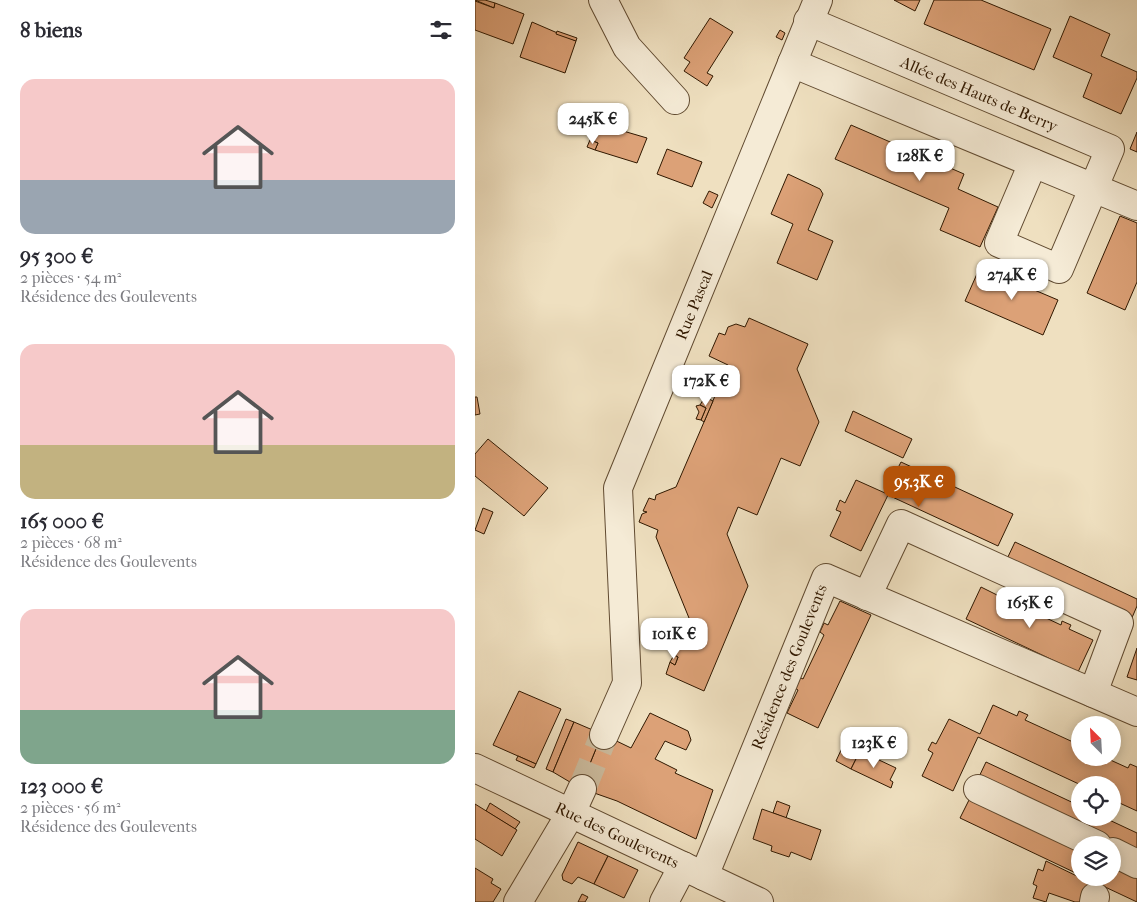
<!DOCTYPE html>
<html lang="fr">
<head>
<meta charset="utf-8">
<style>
  body { margin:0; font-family:"IM FELL French Canon",serif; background:#f7f7f7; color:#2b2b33; height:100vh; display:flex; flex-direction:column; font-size:19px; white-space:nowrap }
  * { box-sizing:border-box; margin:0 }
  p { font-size:16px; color:#7c7c81 }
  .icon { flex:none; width:28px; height:28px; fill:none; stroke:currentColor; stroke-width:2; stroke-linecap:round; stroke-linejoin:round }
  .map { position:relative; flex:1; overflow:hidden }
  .side { display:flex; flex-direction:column; background:#fff; width:475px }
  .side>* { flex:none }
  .needle { width:32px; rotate:336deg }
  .controls { position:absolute; left:596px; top:716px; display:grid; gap:10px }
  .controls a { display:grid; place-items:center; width:50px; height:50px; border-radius:50%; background:#fff; box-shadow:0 2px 12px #0003; font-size:25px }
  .price { position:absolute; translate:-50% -42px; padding:0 11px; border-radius:10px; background:#fff; color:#222; font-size:16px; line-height:32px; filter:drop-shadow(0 1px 2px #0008) }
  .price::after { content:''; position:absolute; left:50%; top:30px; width:15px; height:11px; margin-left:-8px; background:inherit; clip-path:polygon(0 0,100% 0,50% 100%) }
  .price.on { background:#b45309; color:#fff }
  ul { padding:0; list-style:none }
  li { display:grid; align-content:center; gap:10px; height:265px; padding:0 20px }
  li span { display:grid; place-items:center; height:155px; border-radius:15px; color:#555 }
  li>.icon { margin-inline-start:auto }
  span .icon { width:90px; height:90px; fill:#fffc; stroke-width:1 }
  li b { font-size:21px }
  h2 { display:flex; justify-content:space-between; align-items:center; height:60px; padding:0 20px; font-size:21px }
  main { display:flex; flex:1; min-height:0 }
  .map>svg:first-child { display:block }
  .building { fill:#dca177; stroke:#301800 }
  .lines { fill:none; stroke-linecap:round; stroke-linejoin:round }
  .minor-tunnel { stroke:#c9b89a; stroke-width:28; stroke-dasharray:28 14; stroke-linecap:butt }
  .minor-casing { stroke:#604a30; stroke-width:30 }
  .minor { stroke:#f5ebd6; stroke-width:28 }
  .labels { text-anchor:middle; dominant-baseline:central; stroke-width:4; stroke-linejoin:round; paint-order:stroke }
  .street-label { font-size:16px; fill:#301800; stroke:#f5ebd6 }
</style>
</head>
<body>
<main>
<section class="side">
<h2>8 biens<svg class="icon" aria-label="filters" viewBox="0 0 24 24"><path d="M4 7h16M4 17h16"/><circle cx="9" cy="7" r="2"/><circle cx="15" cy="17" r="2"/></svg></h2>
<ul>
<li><span style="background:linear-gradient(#f6c9c9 65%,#9aa5b1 0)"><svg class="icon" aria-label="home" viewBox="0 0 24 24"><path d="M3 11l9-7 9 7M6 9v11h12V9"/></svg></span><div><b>95 300 €</b><p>2 pièces · 54 m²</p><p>Résidence des Goulevents</p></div></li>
<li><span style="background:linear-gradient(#f6c9c9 65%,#c2b280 0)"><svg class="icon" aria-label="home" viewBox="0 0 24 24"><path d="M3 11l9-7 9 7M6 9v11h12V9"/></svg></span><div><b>165 000 €</b><p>2 pièces · 68 m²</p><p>Résidence des Goulevents</p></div></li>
<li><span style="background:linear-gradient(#f6c9c9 65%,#7fa58c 0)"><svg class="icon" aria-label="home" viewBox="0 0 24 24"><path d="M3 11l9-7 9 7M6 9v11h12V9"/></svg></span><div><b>123 000 €</b><p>2 pièces · 56 m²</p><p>Résidence des Goulevents</p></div></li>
</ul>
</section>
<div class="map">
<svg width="662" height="902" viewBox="0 0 662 902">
  <rect width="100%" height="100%" fill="#efe0c0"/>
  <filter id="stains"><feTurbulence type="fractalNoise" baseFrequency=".004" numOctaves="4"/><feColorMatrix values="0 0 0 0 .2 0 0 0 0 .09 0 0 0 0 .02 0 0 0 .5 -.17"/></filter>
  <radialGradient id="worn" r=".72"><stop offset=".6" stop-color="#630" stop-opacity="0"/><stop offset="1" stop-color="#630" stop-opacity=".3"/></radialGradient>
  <!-- building -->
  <g class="building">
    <polygon points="0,0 10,0 20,3 19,8"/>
    <polygon points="419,0 445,0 440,11"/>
    <polygon points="459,0 506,0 576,29 559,70 449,24"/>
    <polygon points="0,1 19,8 20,3 49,14 38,44 0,30"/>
    <polygon points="595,16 635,34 626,56 662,72 662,78 646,114 608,97 617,74 578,57"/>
    <polygon points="235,18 258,32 232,73 238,76 232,86 209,71 215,62 209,58"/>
    <polygon points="57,22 101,41 90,73 45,57"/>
    <polygon points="305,30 310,33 307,40 301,37"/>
    <polygon points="82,31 102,38 101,41 81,34"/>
    <polygon points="126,110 142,116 138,128 172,138 162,163 120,150 123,143 115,140"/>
    <polygon points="376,125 489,174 483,189 523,207 505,247 465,230 474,208 360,159"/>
    <polygon points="662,132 662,152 655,149"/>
    <polygon points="115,140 123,143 120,150 112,147"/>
    <polygon points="192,149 227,162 217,187 182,174"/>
    <polygon points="313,174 345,189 348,194 333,230 358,241 342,280 302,263 318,224 296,214"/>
    <polygon points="234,191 243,195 237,208 228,203"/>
    <polygon points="645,216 662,223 662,282 650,310 612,293"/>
    <polygon points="505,267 583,300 568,335 490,301"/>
    <polygon points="274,318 333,344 322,369 344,422 325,466 306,458 282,515 263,507 252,534 273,586 229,691 191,674 195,662 200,665 203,657 199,655 203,644 207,646 214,632 209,630 214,618 181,537 183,530 164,522 167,514 172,512 168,511 174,498 180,500 181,495 201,487 229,422 253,365 234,356 244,333 250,335 253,327 261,324 270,327"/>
    <polygon points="0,397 2,397 5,414 0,415"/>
    <polygon points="230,397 238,401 229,422 226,420 231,408 225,405"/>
    <polygon points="225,405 231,408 226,420 221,419 224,412 221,406"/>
    <polygon points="378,411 437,439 428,458 370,431"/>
    <polygon points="13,439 73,488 49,516 0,476 0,454"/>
    <polygon points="426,462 538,514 523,546 413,495 386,551 355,536 366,512 361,510 365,500 370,503 381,480 410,493"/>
    <polygon points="8,508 18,512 9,534 0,530"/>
    <polygon points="540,542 662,599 662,606 656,620 531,561"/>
    <polygon points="506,587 530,599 532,594 541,598 539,603 586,625 587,621 596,625 594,629 618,640 603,672 491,619"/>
    <polygon points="365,601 396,615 343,728 312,713 323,690 318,687 324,677 328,679 349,635 345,632 349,623 353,625"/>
    <polygon points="209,630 214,632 207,646 203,644"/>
    <polygon points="662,648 662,680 652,677"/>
    <polygon points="199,655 203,657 200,665 195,662"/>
    <polygon points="44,691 86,709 61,764 18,745"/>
    <polygon points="518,705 542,716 544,711 553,715 550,720 598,742 600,738 605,741 605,758 631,758 653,768 655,764 662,767 662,811 638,800 638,785 606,785 503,737 478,791 447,776 458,753 453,750 457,742 461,744 474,719 505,734"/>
    <polygon points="175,713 213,731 216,740 211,750 190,741 180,759 202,770 200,773 238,790 221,839 142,801 105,788 127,734 156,748"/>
    <polygon points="91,719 99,722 78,772 71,769"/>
    <polygon points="99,722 127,734 105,788 78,772"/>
    <polygon points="367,748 383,755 376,769 361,761"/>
    <polygon points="385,751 421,768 415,780 418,782 416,788 376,769"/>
    <polygon points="43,756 61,764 59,768 41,760"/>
    <polygon points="511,762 605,806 605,818 630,818 662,833 662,855 502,781"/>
    <polygon points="494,800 605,852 605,875 485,818"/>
    <polygon points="302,801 315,806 311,818 298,813"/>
    <polygon points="15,803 45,822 40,829 11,811"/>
    <polygon points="0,804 42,830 27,856 0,839"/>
    <polygon points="287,809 346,830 336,860 316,852 314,857 296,851 297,846 278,839"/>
    <polygon points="103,842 133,856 119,884 103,877 97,884 88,880 87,875"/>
    <polygon points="133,856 163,870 149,898 119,884"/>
    <polygon points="571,861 614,882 607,902 600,902 574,893 571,902 558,898 562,886 558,884 563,869 568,871"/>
    <polygon points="638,867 662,878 662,902 611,878 638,878"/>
    <polygon points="0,868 18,879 16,883 26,889 18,902 0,902"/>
    <polygon points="107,894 113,897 110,902 103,902"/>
  </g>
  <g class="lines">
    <!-- minor-tunnel -->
    <polyline class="minor-tunnel" points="107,789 129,735"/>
    <!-- minor casing -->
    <g class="minor-casing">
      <g id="minor">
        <polyline points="128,0 152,47 200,100"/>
        <polyline points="333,21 635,149 584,269 524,243 558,163"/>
        <polyline points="317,63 662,206"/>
        <polyline points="392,596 426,524 644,623 618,693"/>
        <polyline points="129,735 152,683 143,488 343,0"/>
        <polyline points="0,768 284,902"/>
        <polyline points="503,789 622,845"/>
        <polyline points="638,852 662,864"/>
        <polyline points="229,876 351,578 662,712"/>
        <polyline points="43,902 96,813 107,789"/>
        <polyline points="189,902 208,866"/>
        <polyline points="619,902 620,897"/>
      </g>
    </g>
    <!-- minor -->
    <use href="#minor" class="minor"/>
  </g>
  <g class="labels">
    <!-- street labels -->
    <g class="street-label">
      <text transform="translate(504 94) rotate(23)">Allée des Hauts de Berry</text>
      <text transform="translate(219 305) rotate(-68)">Rue Pascal</text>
      <text transform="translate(314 667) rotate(-68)">Résidence des Goulevents</text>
      <text transform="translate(142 835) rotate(25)">Rue des Goulevents</text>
    </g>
  </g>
  <rect width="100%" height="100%" filter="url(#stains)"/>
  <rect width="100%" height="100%" fill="url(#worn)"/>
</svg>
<div class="controls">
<a><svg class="needle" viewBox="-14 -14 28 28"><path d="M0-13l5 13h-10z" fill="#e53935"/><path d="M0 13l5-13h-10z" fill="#7c7c81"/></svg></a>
<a><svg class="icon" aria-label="locate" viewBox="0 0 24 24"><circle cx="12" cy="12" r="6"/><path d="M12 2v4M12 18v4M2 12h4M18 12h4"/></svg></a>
<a><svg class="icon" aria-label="layers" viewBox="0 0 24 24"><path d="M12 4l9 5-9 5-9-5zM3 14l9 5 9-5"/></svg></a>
</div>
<b class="price" style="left:118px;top:145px">245K €</b>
<b class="price" style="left:445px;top:182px">128K €</b>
<b class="price" style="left:537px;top:301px">274K €</b>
<b class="price" style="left:231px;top:407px">172K €</b>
<b class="price on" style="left:444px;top:508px">95.3K €</b>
<b class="price" style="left:555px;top:629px">165K €</b>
<b class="price" style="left:199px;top:660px">101K €</b>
<b class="price" style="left:399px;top:769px">123K €</b>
</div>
</main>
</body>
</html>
